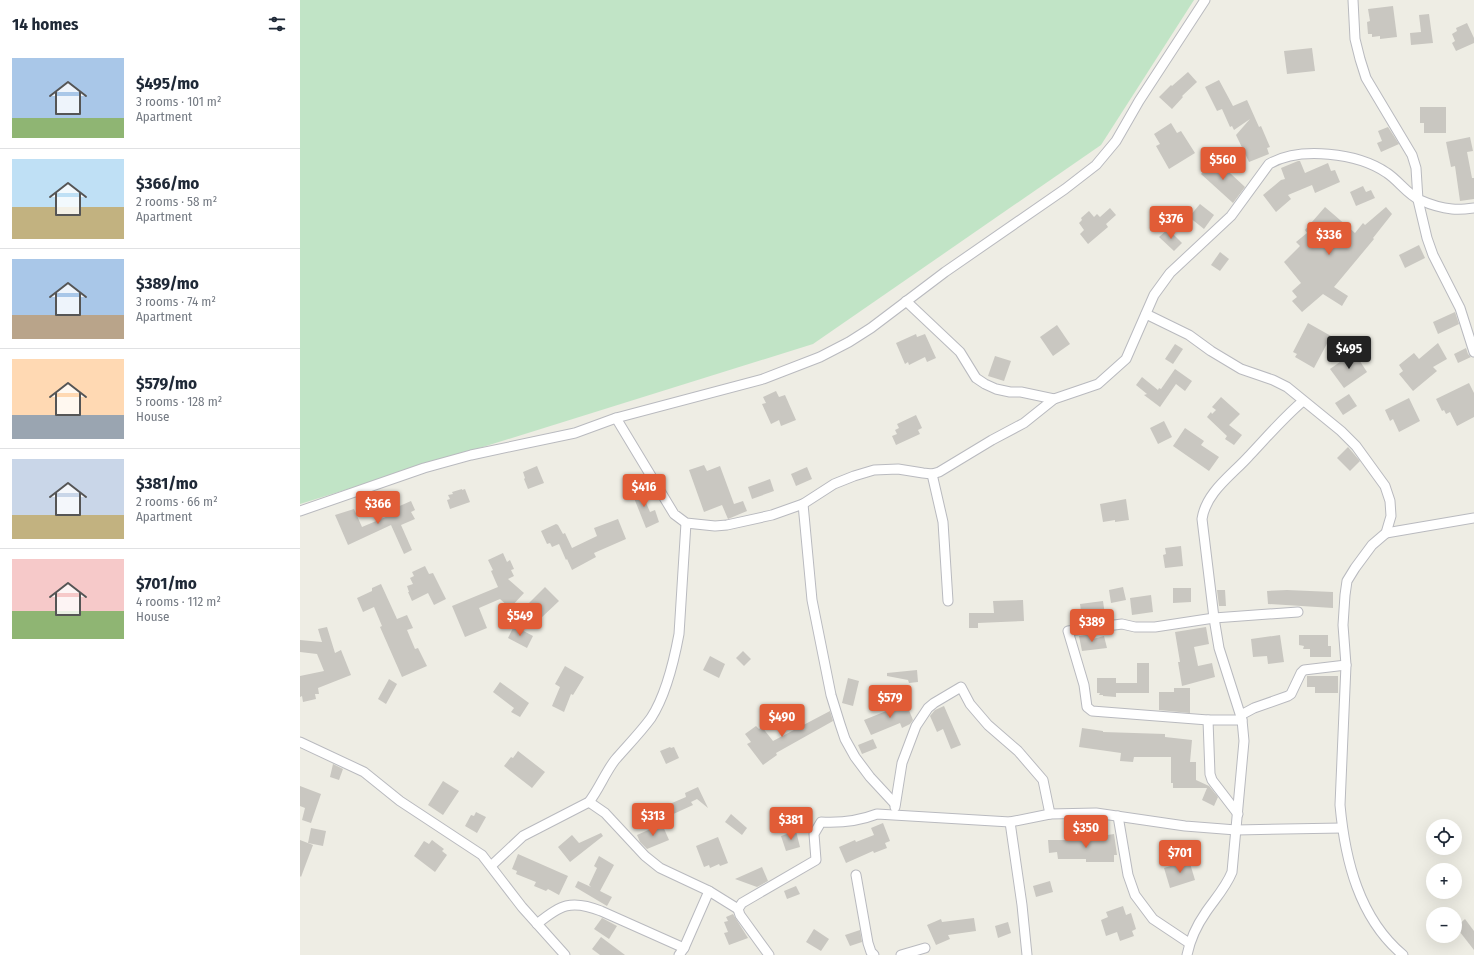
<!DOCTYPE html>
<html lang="en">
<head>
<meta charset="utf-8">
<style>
  body { margin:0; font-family:"Fira Sans Condensed",sans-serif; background:#f2f2f3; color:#1f2937; height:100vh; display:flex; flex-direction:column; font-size:15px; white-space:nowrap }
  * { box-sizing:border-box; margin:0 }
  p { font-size:13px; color:#747a83 }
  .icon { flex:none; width:22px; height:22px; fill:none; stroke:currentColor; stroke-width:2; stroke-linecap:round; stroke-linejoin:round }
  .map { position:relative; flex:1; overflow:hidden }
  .sheet { display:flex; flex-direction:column; background:#fff; width:300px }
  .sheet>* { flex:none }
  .controls { position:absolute; left:1126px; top:819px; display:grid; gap:8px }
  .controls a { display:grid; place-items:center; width:36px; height:36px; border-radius:50%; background:#fff; box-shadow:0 4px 16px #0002; font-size:20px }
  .price { position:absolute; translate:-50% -34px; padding:0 9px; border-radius:4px; background:#e15c36; color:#fff; font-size:13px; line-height:26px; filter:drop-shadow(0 1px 2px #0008) }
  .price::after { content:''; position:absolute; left:50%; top:24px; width:12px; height:9px; margin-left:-6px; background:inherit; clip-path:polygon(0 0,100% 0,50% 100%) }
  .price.selected { background:#222; color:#fff }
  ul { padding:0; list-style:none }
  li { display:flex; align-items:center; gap:12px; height:100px; padding:0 12px }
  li+li { border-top:1px solid #e0e1e3 }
  li span { display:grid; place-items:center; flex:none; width:112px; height:80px; border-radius:0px; color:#555 }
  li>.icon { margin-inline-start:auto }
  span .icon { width:48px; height:48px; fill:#fffc; stroke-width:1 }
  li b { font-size:17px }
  h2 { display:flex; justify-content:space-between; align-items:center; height:48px; padding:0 12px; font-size:17px }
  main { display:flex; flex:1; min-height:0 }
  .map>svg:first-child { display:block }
  .green { fill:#c1e4c6 }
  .building { fill:#c9c7c1 }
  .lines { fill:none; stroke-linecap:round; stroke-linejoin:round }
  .street-casing { stroke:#b9babf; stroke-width:11 }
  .street { stroke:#fff; stroke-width:9 }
</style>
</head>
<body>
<main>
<section class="sheet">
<h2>14 homes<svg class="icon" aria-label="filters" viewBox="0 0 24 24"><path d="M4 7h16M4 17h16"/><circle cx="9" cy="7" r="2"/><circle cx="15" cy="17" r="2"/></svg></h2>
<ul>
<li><span style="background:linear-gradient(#a9c7e8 75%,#8fb573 0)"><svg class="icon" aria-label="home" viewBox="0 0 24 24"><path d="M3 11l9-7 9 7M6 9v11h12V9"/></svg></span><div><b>$495/mo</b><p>3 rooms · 101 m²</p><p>Apartment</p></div></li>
<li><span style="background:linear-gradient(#bfe0f5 60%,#c2b280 0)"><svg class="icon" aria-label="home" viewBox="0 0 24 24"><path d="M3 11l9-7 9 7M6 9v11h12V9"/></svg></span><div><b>$366/mo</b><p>2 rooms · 58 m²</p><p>Apartment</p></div></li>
<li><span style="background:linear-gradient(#a9c7e8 70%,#b9a48a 0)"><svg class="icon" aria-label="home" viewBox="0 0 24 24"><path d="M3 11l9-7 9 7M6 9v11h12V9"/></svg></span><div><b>$389/mo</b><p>3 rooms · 74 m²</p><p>Apartment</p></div></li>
<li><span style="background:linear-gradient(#ffd9b3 70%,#9aa5b1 0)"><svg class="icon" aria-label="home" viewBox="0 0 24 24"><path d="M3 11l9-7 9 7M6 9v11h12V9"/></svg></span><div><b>$579/mo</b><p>5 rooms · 128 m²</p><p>House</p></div></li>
<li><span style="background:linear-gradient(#c9d6e8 70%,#c2b280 0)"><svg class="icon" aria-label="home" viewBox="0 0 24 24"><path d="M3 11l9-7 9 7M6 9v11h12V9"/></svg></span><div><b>$381/mo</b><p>2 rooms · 66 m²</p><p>Apartment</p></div></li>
<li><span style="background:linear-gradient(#f6c9c9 65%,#8fb573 0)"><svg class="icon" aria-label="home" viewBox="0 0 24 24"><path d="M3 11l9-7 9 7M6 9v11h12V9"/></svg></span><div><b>$701/mo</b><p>4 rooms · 112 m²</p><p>House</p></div></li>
</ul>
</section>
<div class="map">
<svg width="1174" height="955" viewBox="0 0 1174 955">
  <rect width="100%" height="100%" fill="#eeede4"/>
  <!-- green -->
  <polygon class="green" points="0,0 894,0 801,145 513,344 0,504"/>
  <!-- building -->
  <g class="building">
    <polygon points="1093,6 1097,37 1080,39 1080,36 1072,37 1072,34 1068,34 1067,22 1070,21 1068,9"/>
    <polygon points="1129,14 1133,43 1111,45 1110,33 1121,32 1119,15"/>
    <polygon points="1167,23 1174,38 1174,43 1156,51 1152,43 1155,41 1152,34 1157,31 1156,28"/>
    <polygon points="1012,48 1015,71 987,74 984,51"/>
    <polygon points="888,72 897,82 882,96 883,97 872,109 859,97 871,85 872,86"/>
    <polygon points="919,80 933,106 947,100 959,127 961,126 970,147 967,148 969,154 949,162 936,135 950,119 934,130 932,126 930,127 922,109 917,111 905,87"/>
    <polygon points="1120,107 1146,107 1146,133 1124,133 1124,123 1120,123"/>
    <polygon points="871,123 877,133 881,131 895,153 869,169 856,146 860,144 854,134"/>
    <polygon points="1088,127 1099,144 1081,152 1077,143 1082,141 1078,131"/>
    <polygon points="1170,137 1173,151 1167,152 1172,178 1174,178 1174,199 1160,201 1155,166 1151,167 1146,142"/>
    <polygon points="916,160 945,187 933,203 901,174 909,165 910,166"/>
    <polygon points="998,161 1000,161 1005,173 1028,163 1031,171 1035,170 1040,182 1015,193 1012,185 988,195 991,199 976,212 963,195 981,180 985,179 981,168"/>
    <polygon points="1063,186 1066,192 1071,190 1075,198 1056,206 1050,192"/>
    <polygon points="900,204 914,215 904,229 889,217"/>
    <polygon points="1025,207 1055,233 1063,223 1065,225 1086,207 1092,214 1073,238 1074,239 1034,287 1048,296 1042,306 1023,294 1002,312 992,301 997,297 992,291 1001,283 984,262 1000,246 996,242 1007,233 1005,230"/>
    <polygon points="810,208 816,215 806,224 808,227 788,244 780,234 784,230 779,223 782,220 781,218 789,211 794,217 797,214 800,217"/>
    <polygon points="859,208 872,222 862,231 850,217"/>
    <polygon points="868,229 882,243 874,251 859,237"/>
    <polygon points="1119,245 1125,258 1105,268 1099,255"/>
    <polygon points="920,252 929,259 920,271 911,265"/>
    <polygon points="1155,312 1159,324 1138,334 1133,322"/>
    <polygon points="1008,323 1031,336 1014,368 995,357 997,354 993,352"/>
    <polygon points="757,325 770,344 753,356 740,337"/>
    <polygon points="616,334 617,337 625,334 636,358 627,362 625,357 609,365 608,362 605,364 596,343"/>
    <polygon points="1138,343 1147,359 1133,367 1137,371 1113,391 1099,374 1103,371 1099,365 1114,353 1119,359"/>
    <polygon points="875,344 883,349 873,364 865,359"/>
    <polygon points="1166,348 1168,354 1171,357 1158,363 1154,354"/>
    <polygon points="1054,352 1067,372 1044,388 1030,369"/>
    <polygon points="695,356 711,361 704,381 688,376"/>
    <polygon points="875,369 892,381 885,391 876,384 860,407 844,395 847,394 836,385 842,377 858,390 859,388 861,389"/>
    <polygon points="1169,383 1174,393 1174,417 1157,426 1150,412 1146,414 1144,410 1142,411 1136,399"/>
    <polygon points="476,391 479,397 485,395 496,420 481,426 479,420 471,424 462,404 466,403 463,397"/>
    <polygon points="1049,394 1057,406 1043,415 1035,403"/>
    <polygon points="921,397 940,414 929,425 942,435 934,445 925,439 927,436 907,417 911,412 912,414 916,410 912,407"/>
    <polygon points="1109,398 1120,421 1099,432 1093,419 1090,421 1085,410"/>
    <polygon points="616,415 622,428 618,430 620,434 596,445 592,436 597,434 595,430 599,428 597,424"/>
    <polygon points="864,421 872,437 858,444 850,428"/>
    <polygon points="885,428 904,441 901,445 919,457 909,471 873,446"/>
    <polygon points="1048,447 1060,461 1050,471 1037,458"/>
    <polygon points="404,465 407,471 420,466 434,504 443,501 447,511 428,519 422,505 404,512 389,470"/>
    <polygon points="237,466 244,483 228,489 224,479 225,478 223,472"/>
    <polygon points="507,467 512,479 496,486 491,474"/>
    <polygon points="470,479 474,491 452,499 448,487"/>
    <polygon points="338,484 350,512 355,510 359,522 346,528 330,488"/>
    <polygon points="162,489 162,490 165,489 170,502 150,509 147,500 150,499 148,495 153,494 152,492"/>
    <polygon points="826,499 829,520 815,522 815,520 803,522 800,504"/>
    <polygon points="111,501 115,510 111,512 115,519 101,525 112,550 104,554 91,525 48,545 35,515 54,509 62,527 88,516 86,512"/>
    <polygon points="318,519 326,539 294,553 296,557 272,570 267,559 266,560 259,544 252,547 250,543 247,544 241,531 256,524 258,525 263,534 265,533 272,548 297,536 294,528"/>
    <polygon points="881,546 883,566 865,568 863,555 866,554 865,548"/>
    <polygon points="203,553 207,562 210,560 214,569 211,570 214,576 208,579 224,593 210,608 200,599 179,608 187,628 165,637 152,606 198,587 191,571 193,570 188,560"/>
    <polygon points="125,566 129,574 133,573 146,599 134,605 128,593 112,601 108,592 109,592 107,586 113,584 110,578 114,576 112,572"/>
    <polygon points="81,584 97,619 107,615 113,628 107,630 115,649 118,648 127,666 102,677 80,627 82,626 74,607 63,612 57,598 72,591 72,588"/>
    <polygon points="245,587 259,601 240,619 227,605"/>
    <polygon points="823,587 826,600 811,603 809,590"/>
    <polygon points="873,588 891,588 891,602 873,603"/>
    <polygon points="917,590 925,590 926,606 919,606"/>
    <polygon points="987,590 1033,592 1033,608 968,604 967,591"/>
    <polygon points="851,595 853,612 832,615 830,598"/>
    <polygon points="723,600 724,621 678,623 678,628 669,628 669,613 694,613 693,601"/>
    <polygon points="803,601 805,615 782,618 780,604"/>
    <polygon points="214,626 233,636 227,648 208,638"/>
    <polygon points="27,627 35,653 41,650 51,675 18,688 19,694 15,694 16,699 3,702 2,696 0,697 0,676 24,671 17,654 0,652 0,640 22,642 18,629"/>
    <polygon points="906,627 909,644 894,647 898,666 912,663 915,677 882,686 878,662 880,662 875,632"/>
    <polygon points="792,634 793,639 804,636 807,648 782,651 779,636"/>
    <polygon points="980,635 984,662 968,664 967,656 953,657 951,639"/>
    <polygon points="999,635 1028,635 1028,646 1031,646 1031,657 1010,657 1010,649 1003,649 1004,646 999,645"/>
    <polygon points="443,651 451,659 444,666 436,658"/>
    <polygon points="410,656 425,664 419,678 403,670"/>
    <polygon points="837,663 849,663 849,693 816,693 816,697 803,696 803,695 799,695 800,693 797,693 797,678 816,678 816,683 837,683"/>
    <polygon points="265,666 284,677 273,695 271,694 264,712 252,706 260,687 255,684"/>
    <polygon points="617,670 618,682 609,683 608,680 587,676 587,673"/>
    <polygon points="1007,676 1038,676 1038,693 1015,693 1015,687 1007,687"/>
    <polygon points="548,678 559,681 553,706 542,703"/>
    <polygon points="89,679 97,684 86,704 78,699"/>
    <polygon points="200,682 229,703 220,717 211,712 214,708 193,692"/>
    <polygon points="874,688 890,688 890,713 859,710 859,692 874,692"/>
    <polygon points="606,703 613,720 610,724 602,728 600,723 571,735 564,720"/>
    <polygon points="644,706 661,745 651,749 643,729 637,732 630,716 635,710"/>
    <polygon points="530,711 533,721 476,753 477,755 463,765 447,744 451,742 445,734 456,726 459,729 462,727 473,741"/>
    <polygon points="782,728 803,731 803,732 865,734 865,737 892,740 890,762 896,762 896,780 909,786 918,797 914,806 902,800 907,788 873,788 873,783 871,783 871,757 834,757 833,762 820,761 821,753 779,747"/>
    <polygon points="573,739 577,748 562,754 558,745"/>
    <polygon points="370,747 371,748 374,747 379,758 366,764 360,751"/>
    <polygon points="218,751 245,772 232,788 204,766 211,757 213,758"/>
    <polygon points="33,764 43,769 39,780 30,777"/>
    <polygon points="143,781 159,791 143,815 128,805"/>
    <polygon points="0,786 21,794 11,823 2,820 5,808 0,806"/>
    <polygon points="398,787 408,808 397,799 391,802 393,805 369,816 365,806 386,797 385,793"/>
    <polygon points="176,812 186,817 177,833 165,826 171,815 174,816"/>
    <polygon points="431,814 447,828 442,835 425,822"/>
    <polygon points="583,823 590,841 585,843 587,848 574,853 573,851 546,863 539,847 555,840 556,842 574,835 571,828"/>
    <polygon points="362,824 369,840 347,849 340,842 337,835"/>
    <polygon points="11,828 26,831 23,846 8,843"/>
    <polygon points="496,831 500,847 486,851 481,836"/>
    <polygon points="301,833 303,836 270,862 258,847 272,835 279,843"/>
    <polygon points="814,834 817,855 814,855 814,862 786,862 786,859 758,859 757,852 749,853 748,840 802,840 801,836"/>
    <polygon points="418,837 428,863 420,866 419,864 410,868 409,865 404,867 396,846"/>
    <polygon points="0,840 13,845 1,877 0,876"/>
    <polygon points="132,840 144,849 142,851 147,855 135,872 114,856 124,841 129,844"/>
    <polygon points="218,854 268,876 259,895 248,889 246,891 234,886 236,882 216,874 217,871 212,869"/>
    <polygon points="299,856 314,865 300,891 312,897 307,906 275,887 278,881 291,887 289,885 297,868 294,866"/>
    <polygon points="889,860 895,880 870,888 864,868"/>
    <polygon points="462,867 468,881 457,887 435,879"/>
    <polygon points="750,881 753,892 736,897 733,886"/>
    <polygon points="496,886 500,894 487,899 484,891"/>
    <polygon points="823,906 826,915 831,913 836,929 832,931 834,936 820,941 817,932 806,936 801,920 808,917 806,912"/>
    <polygon points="433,914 448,938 429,945 424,933 428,932 424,922 428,921 426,917"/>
    <polygon points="302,918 317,926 309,939 294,929"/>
    <polygon points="674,918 676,931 648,935 650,939 636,945 627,925 641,919 642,922"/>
    <polygon points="1165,919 1174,931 1174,950 1156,927"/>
    <polygon points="708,922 711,933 698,938 695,926"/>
    <polygon points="514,929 529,939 521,951 506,942"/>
    <polygon points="560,930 562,942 550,946 545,935"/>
    <polygon points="301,937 325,955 300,955 292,949"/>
  </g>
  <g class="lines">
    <!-- street casing -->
    <g class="street-casing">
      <g id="street">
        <polyline points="1053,0 1055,39 1060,59 1066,78 1112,155 1116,168 1118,200 1127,238 1133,255 1160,308 1174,352"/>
        <polyline points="606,301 660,352 676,378 685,384 696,389 710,392 721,392 754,399"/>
        <path d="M 846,314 L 889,335 L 911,351 L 941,369 L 973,380 L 987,387 L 1041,431 L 1056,446 L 1085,486 L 1090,501 L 1091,516 L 1086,533 L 1072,545 L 1055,568 L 1047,581 L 1045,595 L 1043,625 L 1046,665 L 1040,805 C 1045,860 1059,918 1103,955"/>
        <path d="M 316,418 L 374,514 L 386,523 L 415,526 L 427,525 L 472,515 L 503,504 L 534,484 L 554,476 L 574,470 L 598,469 L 623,473 L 632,474 L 639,472 L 692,440 L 724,423 L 754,399 L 798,384 L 826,359 L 854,295 L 870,273 L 931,216 L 969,164 C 1000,146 1058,153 1087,173 C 1098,180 1108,195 1120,200 C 1129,204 1142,208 1152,209 C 1159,210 1167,209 1174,208"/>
        <polyline points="632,474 643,522 648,601"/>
        <polyline points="503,504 512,600 531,695 540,724 545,739 555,757 570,777 595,804"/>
        <polyline points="0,511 124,468 171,455 275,433 316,418 463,379 520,357 549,342 571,328 645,272 765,189 796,165 816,141 839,101 905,0"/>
        <polyline points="1086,533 1174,518"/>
        <polyline points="941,715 954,708 988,696 991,694 1001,673 1004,670 1046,665"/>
        <polyline points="908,720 910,774 912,780 938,814"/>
        <polyline points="942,720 908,720 792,711 787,707 784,685 768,631 822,624 835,627 855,627 914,618 998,612"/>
        <polyline points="0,742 64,772 100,801 182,855 222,907 265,955"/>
        <polyline points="289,802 305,813 345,856 360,868 409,891 438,909"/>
        <polyline points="595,807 602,763 616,726 628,708 634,703 661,687 670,704 688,725 718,751 743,780 750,814"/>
        <polyline points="818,816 828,875 835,895 853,919 889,943"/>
        <polyline points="710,822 722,905 727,955"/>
        <path d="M 191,866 L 223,836 L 289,802 C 299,789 305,773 315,760 C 327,746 340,733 351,718 C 366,695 374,661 379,634 L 386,523"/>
        <polyline points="556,875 568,943 571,952 574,955"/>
        <path d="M 237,924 C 260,905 271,899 301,911 L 384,948"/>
        <polyline points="379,955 384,948 409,891"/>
        <path d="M 469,955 L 440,915 L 438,909 L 442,903 L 516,860 L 514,834 L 521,822 C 540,823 559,821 577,814 L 710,822 L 750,814 L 796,813 L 885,826 L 936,830 L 1042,828"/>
        <polyline points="601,955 625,948"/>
        <path d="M 887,955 C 890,940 897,925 906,912 C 915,899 926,887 932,872 L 944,741 L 942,720 L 919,648 L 914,618 L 902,519 C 906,492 932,475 949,456 C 967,437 983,418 1003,401"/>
      </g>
    </g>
    <!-- street -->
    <use href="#street" class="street"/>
  </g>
</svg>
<div class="controls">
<a><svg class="icon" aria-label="locate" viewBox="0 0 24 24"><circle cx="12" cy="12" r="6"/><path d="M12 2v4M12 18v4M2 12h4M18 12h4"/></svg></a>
<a>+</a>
<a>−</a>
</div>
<b class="price" style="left:923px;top:181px">$560</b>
<b class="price" style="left:871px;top:240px">$376</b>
<b class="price" style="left:1029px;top:256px">$336</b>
<b class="price selected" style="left:1049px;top:370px">$495</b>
<b class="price" style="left:344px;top:508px">$416</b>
<b class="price" style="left:78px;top:525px">$366</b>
<b class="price" style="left:220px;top:637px">$549</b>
<b class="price" style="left:792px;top:643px">$389</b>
<b class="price" style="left:590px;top:719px">$579</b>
<b class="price" style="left:482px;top:738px">$490</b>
<b class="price" style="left:353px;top:837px">$313</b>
<b class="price" style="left:491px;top:841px">$381</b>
<b class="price" style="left:786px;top:849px">$350</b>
<b class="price" style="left:880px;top:874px">$701</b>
</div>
</main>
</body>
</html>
